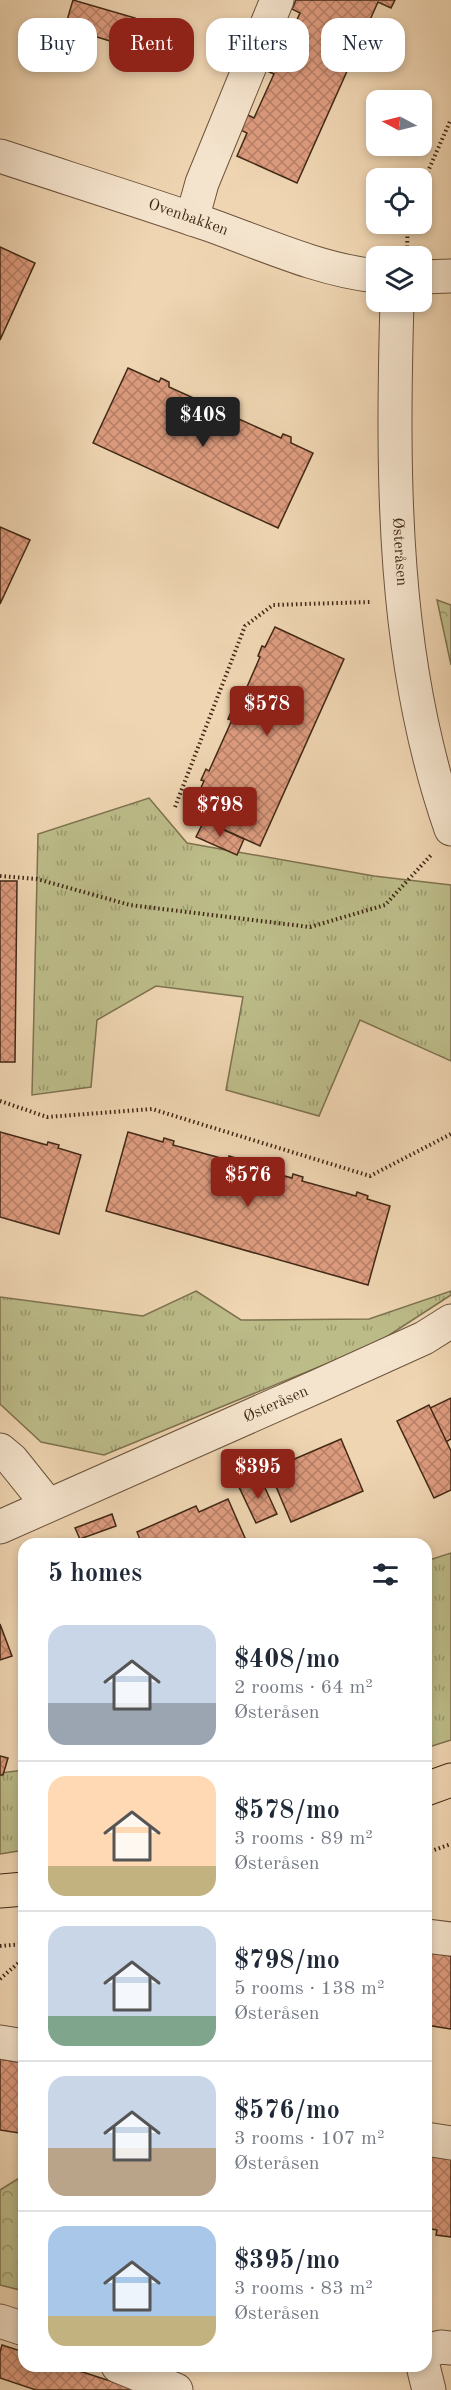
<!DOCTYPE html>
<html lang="en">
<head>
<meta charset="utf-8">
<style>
  body { margin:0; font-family:"Old Standard TT",serif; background:#f6f6f7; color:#1f2937; height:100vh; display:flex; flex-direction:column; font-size:22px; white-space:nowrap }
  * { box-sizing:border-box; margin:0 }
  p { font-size:20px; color:#747a83 }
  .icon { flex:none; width:33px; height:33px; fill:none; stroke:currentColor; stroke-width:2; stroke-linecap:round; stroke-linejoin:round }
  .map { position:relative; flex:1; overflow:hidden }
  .drawer { position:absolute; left:18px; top:1538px; width:414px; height:834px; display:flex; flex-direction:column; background:#fff; border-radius:18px; box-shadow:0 3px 9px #0003 }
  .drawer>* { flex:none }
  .banner { position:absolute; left:18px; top:18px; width:416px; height:54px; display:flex; gap:12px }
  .needle { width:39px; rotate:277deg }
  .buttons { position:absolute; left:366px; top:90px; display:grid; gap:12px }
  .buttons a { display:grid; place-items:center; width:66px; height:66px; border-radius:12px; background:#fff; box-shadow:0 3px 9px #0003; font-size:30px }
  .price { position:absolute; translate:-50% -51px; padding:0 14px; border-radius:6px; background:#8f2418; color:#fff; font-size:20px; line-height:39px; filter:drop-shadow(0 2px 3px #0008) }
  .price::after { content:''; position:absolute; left:50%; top:36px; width:18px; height:14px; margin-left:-9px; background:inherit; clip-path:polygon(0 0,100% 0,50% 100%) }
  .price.active { background:#222; color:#fff }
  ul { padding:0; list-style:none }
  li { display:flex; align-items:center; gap:18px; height:150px; padding:0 30px }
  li+li { border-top:2px solid #e0e1e3 }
  li span { display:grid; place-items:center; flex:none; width:168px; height:120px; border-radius:18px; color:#555 }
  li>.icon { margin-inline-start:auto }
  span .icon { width:72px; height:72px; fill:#fffc; stroke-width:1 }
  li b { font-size:26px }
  h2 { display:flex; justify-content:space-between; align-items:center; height:72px; padding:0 30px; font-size:26px }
  .tag { padding:0 21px; border-radius:18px; background:#fff; box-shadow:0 3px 9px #0003; font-size:21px; line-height:54px }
  .tag.active { background:#8f2418; color:#fff }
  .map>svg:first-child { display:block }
  .grass { fill:url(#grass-tufts); stroke:#7e724f; stroke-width:1.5 }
  .park { fill:url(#park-crowns); stroke:#7e724f; stroke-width:1.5 }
  .building { fill:url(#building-cross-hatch); stroke:#412915; stroke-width:1.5 }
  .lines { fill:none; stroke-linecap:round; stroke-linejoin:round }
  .minor-casing { stroke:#6c543c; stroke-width:35 }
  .major-casing { stroke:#412915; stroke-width:35 }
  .path { stroke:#412915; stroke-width:4; stroke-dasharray:1.5 3; stroke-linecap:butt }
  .minor { stroke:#f5e4cd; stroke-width:33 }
  .major { stroke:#efd5b2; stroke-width:33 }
  .labels { text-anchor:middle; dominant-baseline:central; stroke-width:5; stroke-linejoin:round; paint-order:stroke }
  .street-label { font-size:16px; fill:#412915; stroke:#f5e4cd }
</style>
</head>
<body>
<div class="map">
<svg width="451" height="2390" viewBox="0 0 451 2390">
  <defs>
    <pattern id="grass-tufts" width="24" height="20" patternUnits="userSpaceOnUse" patternTransform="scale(1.5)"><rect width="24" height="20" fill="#bcbc89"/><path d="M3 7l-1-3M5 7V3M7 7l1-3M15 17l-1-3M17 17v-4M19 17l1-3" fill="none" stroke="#9a996f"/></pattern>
    <pattern id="park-crowns" width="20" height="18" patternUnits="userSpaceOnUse" patternTransform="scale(1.5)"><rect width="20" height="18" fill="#bcbc89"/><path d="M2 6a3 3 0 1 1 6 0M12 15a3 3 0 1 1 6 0" fill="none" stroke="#9a996f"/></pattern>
    <pattern id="building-cross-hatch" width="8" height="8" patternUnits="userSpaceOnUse" patternTransform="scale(1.5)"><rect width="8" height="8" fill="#de9c7f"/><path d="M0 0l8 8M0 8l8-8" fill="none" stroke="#b67f67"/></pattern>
  </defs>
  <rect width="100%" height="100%" fill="#efd5b2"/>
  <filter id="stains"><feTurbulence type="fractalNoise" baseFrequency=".00333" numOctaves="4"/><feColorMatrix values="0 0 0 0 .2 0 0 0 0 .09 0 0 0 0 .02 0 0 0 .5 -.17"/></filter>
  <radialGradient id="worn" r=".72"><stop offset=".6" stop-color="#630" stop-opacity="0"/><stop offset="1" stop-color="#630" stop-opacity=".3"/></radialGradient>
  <!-- grass -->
  <g class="grass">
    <polygon points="149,798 187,843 374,876 451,885 451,1061 360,1020 319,1116 226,1090 243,997 156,986 97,1020 91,1087 32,1095 38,834"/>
    <polygon points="196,1291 241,1320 369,1319 451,1291 451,1295 377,1343 104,1455 41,1442 0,1404 0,1297 143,1316"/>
    <polygon points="451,1553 451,1740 426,1748 426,1561"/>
    <polygon points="24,1770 24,1850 0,1854 0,1773"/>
  </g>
  <!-- park -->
  <g class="park">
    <polygon points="437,600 451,605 451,665"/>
    <polygon points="24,2175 24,2291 0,2285 0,2190"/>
  </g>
  <!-- building -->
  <g class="building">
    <polygon points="73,0 135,18 126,46 65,27"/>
    <polygon points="296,0 395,0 391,8 378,2 297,183 237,156 247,133 239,129 246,114 254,118 274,74 265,70 272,55 280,58 300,13 292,9"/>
    <polygon points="39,19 59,25 55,37 36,30"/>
    <polygon points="0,247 35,263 0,340"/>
    <polygon points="128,368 159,382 161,378 169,382 169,387 220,410 222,406 230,409 230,415 281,438 283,434 291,437 291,443 313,453 278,528 93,443"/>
    <polygon points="0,527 30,540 0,604"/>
    <polygon points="275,627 344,659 260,846 189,814 204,781 201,780 206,769 209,771 232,720 228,719 233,708 237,710 260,657 258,656 262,646 265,647"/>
    <polygon points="204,821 244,839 237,855 196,837"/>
    <polygon points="0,881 17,881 15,1062 0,1062"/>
    <polygon points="0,1132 47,1145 48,1142 59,1145 58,1148 81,1155 59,1234 0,1217"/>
    <polygon points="128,1132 163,1142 164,1138 174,1141 173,1145 228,1160 229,1156 239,1159 238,1163 292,1178 293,1174 303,1177 302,1181 356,1196 357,1192 368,1196 367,1199 390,1206 368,1285 106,1211"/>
    <polygon points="451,1398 451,1439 446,1442 430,1408"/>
    <polygon points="429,1405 451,1451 451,1490 434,1498 397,1421"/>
    <polygon points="341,1439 363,1491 291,1522 269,1470"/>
    <polygon points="260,1477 277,1514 256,1523 239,1487"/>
    <polygon points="228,1499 245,1538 232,1544 142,1544 137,1532 196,1506 199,1512"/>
    <polygon points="112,1514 116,1526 80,1539 75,1528"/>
    <polygon points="0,1624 12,1656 0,1660"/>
    <polygon points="0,1756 8,1758 3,1775 0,1775"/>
    <polygon points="426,1952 451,1956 451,2029 426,2025"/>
    <polygon points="0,2059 24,2063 24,2126 20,2126 19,2133 0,2130"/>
    <polygon points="426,2155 451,2159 451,2237 436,2235 437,2230 426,2228"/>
    <polygon points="2,2345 24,2352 24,2366 64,2366 138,2390 36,2390 0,2378 0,2352"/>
  </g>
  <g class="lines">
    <!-- minor casing -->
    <g class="minor-casing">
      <g id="minor">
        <path id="s1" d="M 0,156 C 70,179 140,201 210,225 C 263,244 320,270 376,276"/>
        <polyline points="192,219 202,183 277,0"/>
        <polyline points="422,277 451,276"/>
        <path id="s2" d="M 397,302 C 392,478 392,660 451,829"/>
        <polyline points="0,1450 12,1460 48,1505"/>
        <path id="s3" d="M 0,1527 L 318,1386 L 424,1338 L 451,1321"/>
        <polyline points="426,1936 451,1939"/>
        <polyline points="0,2042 24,2046"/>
        <polyline points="426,2139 451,2143"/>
        <polyline points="0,2321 24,2329"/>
        <polyline points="426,2351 441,2347 451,2348"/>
        <polyline points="118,2366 176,2390"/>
        <polyline points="423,2366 429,2390"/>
      </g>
    </g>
    <!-- major casing -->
    <g class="major-casing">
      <g id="major">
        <polyline points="426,1789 451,1780"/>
        <polyline points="0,1891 24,1889"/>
      </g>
    </g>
    <!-- path -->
    <g class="path">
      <polyline points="422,185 451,119"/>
      <polyline points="407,247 408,224"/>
      <polyline points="175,807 245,626 273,605 370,602"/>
      <polyline points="0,876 37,879 130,905 310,927 385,905 432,854"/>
      <polyline points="0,1101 47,1117 152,1109 370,1176 451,1134"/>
      <polyline points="426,1853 451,1844"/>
      <polyline points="0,1946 24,1944"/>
      <polyline points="0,1979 24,1958"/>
    </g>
    <!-- minor -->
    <use href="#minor" class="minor"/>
    <!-- major -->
    <use href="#major" class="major"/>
  </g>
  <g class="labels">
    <!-- street labels -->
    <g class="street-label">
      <text stroke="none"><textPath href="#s1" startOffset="198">Ovenbakken</textPath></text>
      <text stroke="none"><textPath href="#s2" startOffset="250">Østeråsen</textPath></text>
      <text stroke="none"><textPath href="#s3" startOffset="302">Østeråsen</textPath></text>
    </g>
  </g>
  <rect width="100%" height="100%" filter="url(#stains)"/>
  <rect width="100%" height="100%" fill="url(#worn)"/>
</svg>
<div class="buttons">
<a><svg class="needle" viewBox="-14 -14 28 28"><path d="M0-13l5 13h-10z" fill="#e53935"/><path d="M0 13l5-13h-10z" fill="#747a83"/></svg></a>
<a><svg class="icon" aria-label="locate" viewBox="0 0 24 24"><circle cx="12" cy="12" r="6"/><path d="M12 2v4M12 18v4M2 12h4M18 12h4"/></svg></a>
<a><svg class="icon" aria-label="layers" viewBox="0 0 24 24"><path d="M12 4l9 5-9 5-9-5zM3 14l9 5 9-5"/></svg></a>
</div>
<b class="price active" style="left:203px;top:448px">$408</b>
<b class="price" style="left:267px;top:737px">$578</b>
<b class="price" style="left:220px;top:838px">$798</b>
<b class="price" style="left:248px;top:1208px">$576</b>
<b class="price" style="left:258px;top:1500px">$395</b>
<div class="banner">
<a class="tag">Buy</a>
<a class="tag active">Rent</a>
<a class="tag">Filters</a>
<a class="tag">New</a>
</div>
<section class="drawer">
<h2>5 homes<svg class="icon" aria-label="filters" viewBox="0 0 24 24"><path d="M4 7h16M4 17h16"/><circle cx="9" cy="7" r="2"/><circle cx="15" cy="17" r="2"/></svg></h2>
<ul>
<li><span style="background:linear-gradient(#c9d6e8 65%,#9aa5b1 0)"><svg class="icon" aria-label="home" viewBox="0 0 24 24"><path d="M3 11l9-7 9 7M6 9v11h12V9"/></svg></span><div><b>$408/mo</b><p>2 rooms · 64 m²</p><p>Østeråsen</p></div></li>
<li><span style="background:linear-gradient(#ffd9b3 75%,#c2b280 0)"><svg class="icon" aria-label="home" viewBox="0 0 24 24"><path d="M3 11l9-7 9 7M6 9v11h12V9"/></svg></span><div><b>$578/mo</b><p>3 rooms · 89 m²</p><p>Østeråsen</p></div></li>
<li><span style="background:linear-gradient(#c9d6e8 75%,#7fa58c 0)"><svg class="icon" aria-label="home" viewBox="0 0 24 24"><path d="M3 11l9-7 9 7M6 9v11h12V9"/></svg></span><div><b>$798/mo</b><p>5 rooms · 138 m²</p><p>Østeråsen</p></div></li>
<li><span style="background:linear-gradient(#c9d6e8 60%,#b9a48a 0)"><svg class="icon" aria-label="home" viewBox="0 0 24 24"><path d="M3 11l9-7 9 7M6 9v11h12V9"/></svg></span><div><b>$576/mo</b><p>3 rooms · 107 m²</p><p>Østeråsen</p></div></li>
<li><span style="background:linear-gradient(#a9c7e8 75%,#c2b280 0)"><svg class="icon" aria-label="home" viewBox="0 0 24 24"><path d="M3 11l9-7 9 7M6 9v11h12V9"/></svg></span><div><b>$395/mo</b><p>3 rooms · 83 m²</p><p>Østeråsen</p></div></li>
</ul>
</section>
</div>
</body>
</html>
